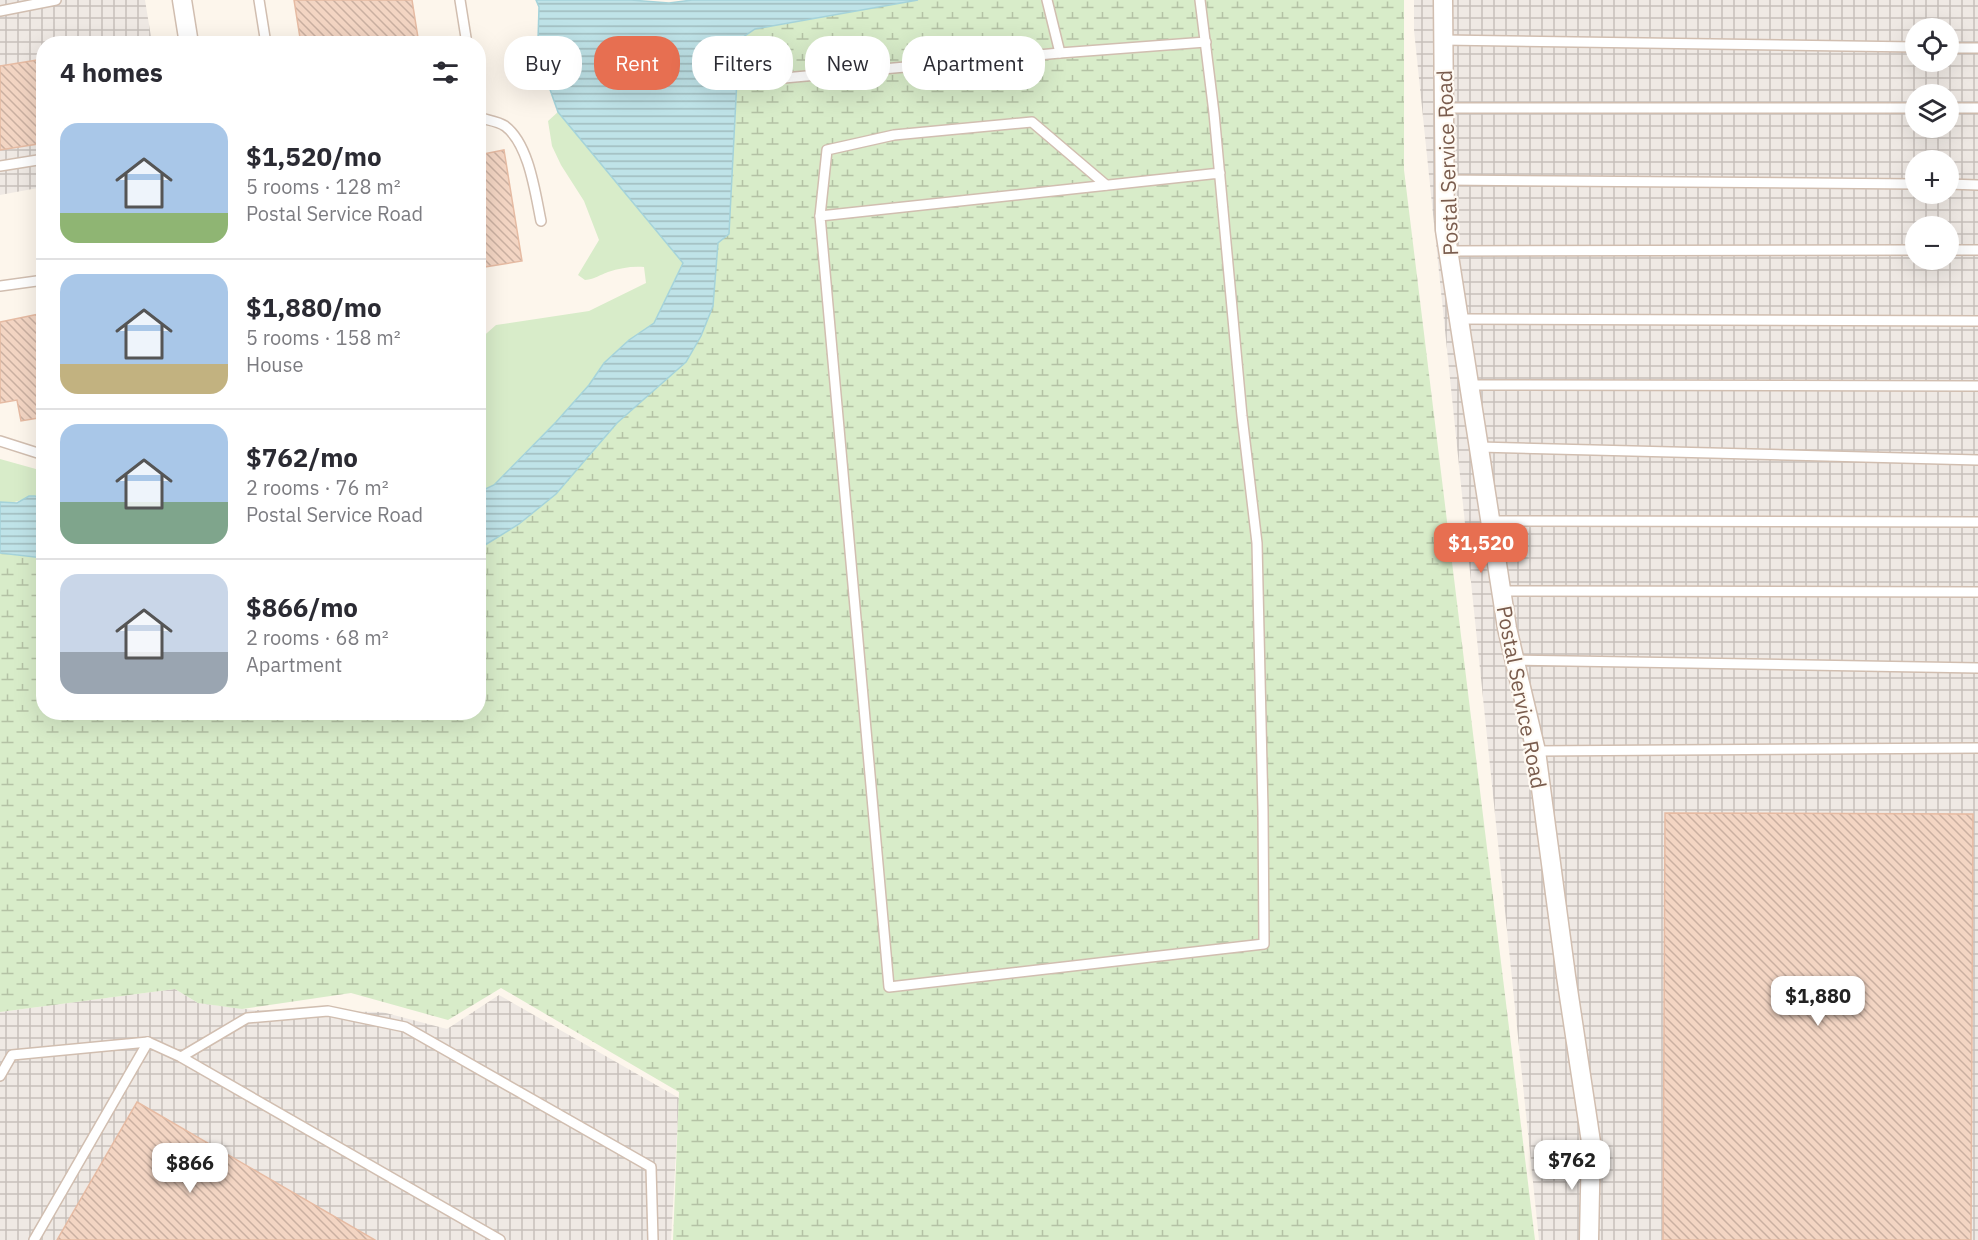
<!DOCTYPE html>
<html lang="en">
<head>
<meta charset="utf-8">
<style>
  body { margin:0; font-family:"IBM Plex Sans",sans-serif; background:#f2f2f3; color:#2b2b33; height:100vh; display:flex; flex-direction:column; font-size:22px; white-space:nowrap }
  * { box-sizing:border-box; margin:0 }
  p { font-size:20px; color:#7c7c81 }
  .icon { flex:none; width:33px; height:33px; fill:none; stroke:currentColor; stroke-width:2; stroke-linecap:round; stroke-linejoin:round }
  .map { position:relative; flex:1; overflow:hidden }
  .panel { position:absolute; left:36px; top:36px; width:450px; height:684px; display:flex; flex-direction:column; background:#fff; border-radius:24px; box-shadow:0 6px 24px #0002 }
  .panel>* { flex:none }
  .banner { position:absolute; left:504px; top:36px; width:570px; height:54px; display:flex; gap:12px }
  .controls { position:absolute; left:1905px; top:18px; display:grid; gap:12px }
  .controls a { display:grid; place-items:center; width:54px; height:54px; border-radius:50%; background:#fff; box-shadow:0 6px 24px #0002; font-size:30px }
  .price { position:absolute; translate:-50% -51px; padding:0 14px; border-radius:12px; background:#fff; color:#222; font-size:20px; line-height:39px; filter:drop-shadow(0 2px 3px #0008) }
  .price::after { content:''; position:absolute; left:50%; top:36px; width:18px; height:14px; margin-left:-9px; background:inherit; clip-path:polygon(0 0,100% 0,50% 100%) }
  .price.on { background:#e76f51; color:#fff }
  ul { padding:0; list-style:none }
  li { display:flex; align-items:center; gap:18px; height:150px; padding:0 24px }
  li+li { border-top:2px solid #e1e1e2 }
  li span { display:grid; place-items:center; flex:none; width:168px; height:120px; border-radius:18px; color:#555 }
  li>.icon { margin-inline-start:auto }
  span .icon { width:72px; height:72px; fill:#fffc; stroke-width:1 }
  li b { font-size:26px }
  h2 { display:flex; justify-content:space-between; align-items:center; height:72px; padding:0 24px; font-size:26px }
  .tag { padding:0 21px; border-radius:24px; background:#fff; box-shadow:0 6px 24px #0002; font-size:21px; line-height:54px }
  .tag.on { background:#e76f51; color:#fff }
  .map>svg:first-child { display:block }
  .industrial { fill:url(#industrial-grid); fill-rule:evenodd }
  .green { fill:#d8ecc9 }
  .wetland { fill:url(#wetland-marsh) }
  .water { fill:url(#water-rules); stroke:#a5d3da; stroke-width:1.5 }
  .building { fill:url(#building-back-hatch); stroke:#e6bba3; stroke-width:1.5 }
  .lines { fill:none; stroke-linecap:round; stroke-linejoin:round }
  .service-casing { stroke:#d1beb0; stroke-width:12 }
  .minor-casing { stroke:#d1beb0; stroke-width:21 }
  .service { stroke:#fff; stroke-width:9 }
  .minor { stroke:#fff; stroke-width:18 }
  .labels { text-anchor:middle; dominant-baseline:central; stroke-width:4.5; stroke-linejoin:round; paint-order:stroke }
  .street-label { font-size:21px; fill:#7a5c4d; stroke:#fffaf3 }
</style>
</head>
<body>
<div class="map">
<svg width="1978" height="1240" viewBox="0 0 1978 1240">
  <defs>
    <pattern id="industrial-grid" width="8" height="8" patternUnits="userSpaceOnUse" patternTransform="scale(1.5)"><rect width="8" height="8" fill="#efe9e4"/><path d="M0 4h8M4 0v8" fill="none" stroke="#c7c0bb"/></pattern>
    <pattern id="wetland-marsh" width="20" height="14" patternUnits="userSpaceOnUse" patternTransform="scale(1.5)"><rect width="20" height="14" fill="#d8ecc9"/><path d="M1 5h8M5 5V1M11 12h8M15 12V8" fill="none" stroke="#b4c2a5"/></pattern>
    <pattern id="water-rules" width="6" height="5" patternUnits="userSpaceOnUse" patternTransform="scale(1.5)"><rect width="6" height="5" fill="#bfe3e8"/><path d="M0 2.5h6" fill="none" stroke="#a0bbbe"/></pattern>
    <pattern id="building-back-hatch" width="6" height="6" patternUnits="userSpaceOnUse" patternTransform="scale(1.5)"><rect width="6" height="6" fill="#f3d5c3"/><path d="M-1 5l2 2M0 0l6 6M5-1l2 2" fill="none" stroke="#cab0a1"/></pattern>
  </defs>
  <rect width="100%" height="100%" fill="#fdf6ec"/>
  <!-- industrial -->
  <g class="industrial">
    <polygon points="0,0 145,0 152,43 44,44 43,187 0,195"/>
    <path d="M 1414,0 L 1978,0 L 1978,1240 L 1539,1240 L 1414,30 ZM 1916,28 L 1948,28 L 1948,62 L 1916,62 ZM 1916,94 L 1948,94 L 1948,128 L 1916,128 ZM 1916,160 L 1948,160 L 1948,194 L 1916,194 ZM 1916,226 L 1948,226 L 1948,260 L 1916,260 Z"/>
    <polygon points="175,989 198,1003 253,1010 382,1012 447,1029 499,995 679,1098 671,1240 0,1240 0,1012"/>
  </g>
  <!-- green -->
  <g class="green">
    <path d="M 558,112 L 683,262 L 654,323 L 629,340 L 605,363 L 589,385 L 556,422 L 494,485 L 479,492 L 479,340 L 496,325 L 589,311 L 646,283 L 644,267 C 632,266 620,268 608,272 C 599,275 596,279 585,280 L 578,275 L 599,240 L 584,201 L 561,165 L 552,146 L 548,121 Z"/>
    <path d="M 0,459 L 43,471 L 43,500 C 26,492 18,507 0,502 Z"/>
  </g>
  <!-- wetland -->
  <polygon class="wetland" points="918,0 1404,0 1404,170 1535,1240 673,1240 679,1092 501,988 448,1020 351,993 242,1009 198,1003 175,989 0,1012 0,553 43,558 44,712 478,712 479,547 485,545 519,524 556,494 617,423 686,362 701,336 713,306 718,243 729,234 739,40 755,29"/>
  <!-- water -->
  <g class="water">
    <polygon points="536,0 631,0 669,3 692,0 918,0 755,29 739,40 729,234 718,243 713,306 701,336 686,362 617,423 556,494 519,524 485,545 479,547 479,492 494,485 556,422 589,385 604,363 629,340 654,323 683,263 558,112 547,81 538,40 539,7"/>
    <polygon points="29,496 35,496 43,500 43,558 0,553 0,502 17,503"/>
  </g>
  <!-- building -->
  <g class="building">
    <polygon points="294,0 412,0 419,44 301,44"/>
    <polygon points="44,59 44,143 0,150 0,66"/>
    <polygon points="504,150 522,261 478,268 478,155"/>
    <polygon points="44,313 44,417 21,421 17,400 0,403 0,322"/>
    <polygon points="1665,813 1973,814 1971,1240 1663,1240"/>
    <polygon points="137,1102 375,1240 57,1240"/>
  </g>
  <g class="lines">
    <!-- service casing -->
    <g class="service-casing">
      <g id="service">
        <polyline points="259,0 266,44"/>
        <polyline points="460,0 467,44"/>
        <polyline points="1047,0 1060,53"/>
        <polyline points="1200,0 1214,113 1242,416 1257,543 1263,811 1264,944 889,987 820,216 1220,173"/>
        <polyline points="0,11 56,0"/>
        <polyline points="1443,40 1916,47"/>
        <polyline points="1948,48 1978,48"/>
        <polyline points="784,78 1060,53 1206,42"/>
        <polyline points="1444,108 1916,108"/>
        <polyline points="1948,108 1978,108"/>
        <path d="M 478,117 C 486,120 498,121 505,126 C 529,144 535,192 541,221"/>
        <polyline points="0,166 44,159"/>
        <polyline points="1445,180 1916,184"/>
        <polyline points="1948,184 1978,185"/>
        <polyline points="820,216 827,150 894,135 1032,122 1106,185"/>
        <polyline points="1948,250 1978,250"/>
        <polyline points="1449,251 1916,250"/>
        <polyline points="0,286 44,280"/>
        <polyline points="1459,319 1978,321"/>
        <polyline points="1469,385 1978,386"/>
        <polyline points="0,441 44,455"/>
        <polyline points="1479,447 1978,460"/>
        <polyline points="1490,521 1978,522"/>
        <polyline points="1501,591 1978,592"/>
        <polyline points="1515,660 1978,668"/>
        <polyline points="1536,751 1978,748"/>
        <polyline points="181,1057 247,1018 328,1011 405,1027 651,1167 653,1240"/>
        <polyline points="0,1076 12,1055 148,1042"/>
        <polyline points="34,1240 148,1042 181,1057 500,1240"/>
      </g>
    </g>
    <!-- minor casing -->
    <g class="minor-casing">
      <g id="minor">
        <polyline points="182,0 189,44"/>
        <polyline points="1443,0 1445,230 1507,628 1536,751 1566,976 1591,1142 1589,1240"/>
      </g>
    </g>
    <!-- service -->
    <use href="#service" class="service"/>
    <!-- minor -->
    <use href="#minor" class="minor"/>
  </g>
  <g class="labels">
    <!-- street labels -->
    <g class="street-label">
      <text transform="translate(1447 163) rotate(-92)">Postal Service Road</text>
      <text transform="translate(1522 697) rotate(79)">Postal Service Road</text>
    </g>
  </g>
</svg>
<div class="controls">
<a><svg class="icon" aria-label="locate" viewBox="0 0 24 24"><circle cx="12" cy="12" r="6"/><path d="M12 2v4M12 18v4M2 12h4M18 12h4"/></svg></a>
<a><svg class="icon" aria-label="layers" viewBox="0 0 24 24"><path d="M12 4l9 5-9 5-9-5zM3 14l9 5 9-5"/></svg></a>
<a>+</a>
<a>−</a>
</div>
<b class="price on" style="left:1481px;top:574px">$1,520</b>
<b class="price" style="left:1818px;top:1027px">$1,880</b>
<b class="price" style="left:1572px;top:1191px">$762</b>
<b class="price" style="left:190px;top:1194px">$866</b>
<div class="banner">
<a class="tag">Buy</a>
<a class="tag on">Rent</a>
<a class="tag">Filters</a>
<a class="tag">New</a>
<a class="tag">Apartment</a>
</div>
<section class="panel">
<h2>4 homes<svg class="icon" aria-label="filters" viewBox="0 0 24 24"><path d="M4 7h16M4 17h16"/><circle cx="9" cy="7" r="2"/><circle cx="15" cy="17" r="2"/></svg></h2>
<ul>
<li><span style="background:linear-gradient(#a9c7e8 75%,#8fb573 0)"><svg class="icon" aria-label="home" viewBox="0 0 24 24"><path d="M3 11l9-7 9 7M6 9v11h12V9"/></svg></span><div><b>$1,520/mo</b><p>5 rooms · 128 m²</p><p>Postal Service Road</p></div></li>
<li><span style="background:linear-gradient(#a9c7e8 75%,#c2b280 0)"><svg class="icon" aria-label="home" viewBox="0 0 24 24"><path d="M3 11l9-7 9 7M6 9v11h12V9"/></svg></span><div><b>$1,880/mo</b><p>5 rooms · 158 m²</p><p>House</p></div></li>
<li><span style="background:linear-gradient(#a9c7e8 65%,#7fa58c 0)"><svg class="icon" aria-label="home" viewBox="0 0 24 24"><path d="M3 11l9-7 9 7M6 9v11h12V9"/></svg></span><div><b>$762/mo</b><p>2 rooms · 76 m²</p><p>Postal Service Road</p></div></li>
<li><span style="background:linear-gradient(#c9d6e8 65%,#9aa5b1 0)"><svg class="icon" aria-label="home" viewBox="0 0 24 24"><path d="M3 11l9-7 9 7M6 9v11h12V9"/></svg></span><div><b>$866/mo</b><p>2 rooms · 68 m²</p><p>Apartment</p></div></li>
</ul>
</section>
</div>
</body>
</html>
